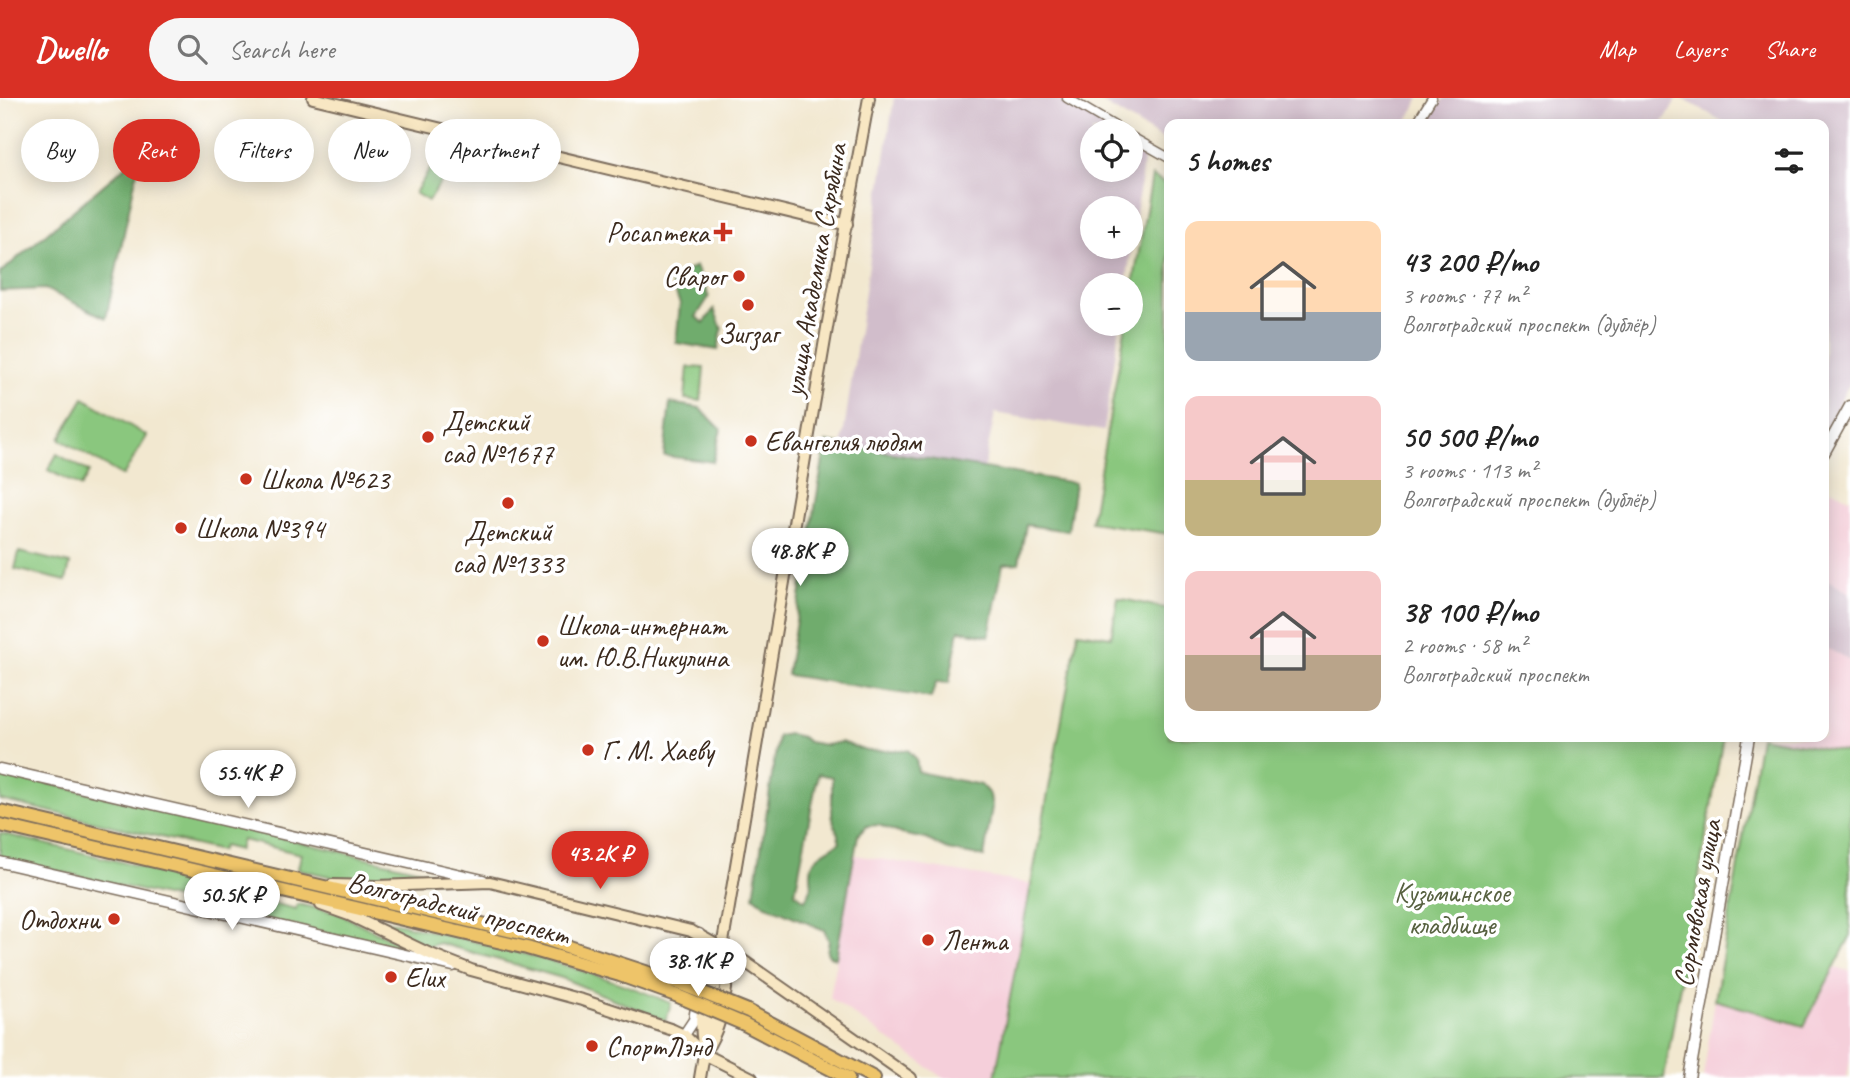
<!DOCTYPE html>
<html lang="en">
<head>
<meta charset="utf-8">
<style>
  body { margin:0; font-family:Caveat,sans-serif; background:#f6f6f6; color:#222; height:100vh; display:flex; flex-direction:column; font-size:26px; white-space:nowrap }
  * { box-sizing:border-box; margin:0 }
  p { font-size:23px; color:#767676 }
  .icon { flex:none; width:38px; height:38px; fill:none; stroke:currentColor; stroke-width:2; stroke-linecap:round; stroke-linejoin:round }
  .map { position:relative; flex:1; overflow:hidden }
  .drawer { position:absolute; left:1164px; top:21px; width:665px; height:623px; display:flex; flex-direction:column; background:#fff; border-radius:14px; box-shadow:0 4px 18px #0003 }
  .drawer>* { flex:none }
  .guide { position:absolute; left:21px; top:21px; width:665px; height:63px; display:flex; gap:14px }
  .controls { position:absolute; left:1080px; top:21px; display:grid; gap:14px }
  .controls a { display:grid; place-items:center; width:63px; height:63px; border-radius:50%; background:#fff; box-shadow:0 4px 18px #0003; font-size:35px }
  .price { position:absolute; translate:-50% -60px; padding:0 16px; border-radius:24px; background:#fff; color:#222; font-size:23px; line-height:46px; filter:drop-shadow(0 2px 4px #0008) }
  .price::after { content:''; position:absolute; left:50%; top:42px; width:21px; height:16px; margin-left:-10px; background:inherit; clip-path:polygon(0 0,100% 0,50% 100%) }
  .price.selected { background:#d93025; color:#fff }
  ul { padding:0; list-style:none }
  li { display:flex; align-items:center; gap:21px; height:175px; padding:0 21px }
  li span { display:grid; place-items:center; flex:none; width:196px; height:140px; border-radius:14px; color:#555 }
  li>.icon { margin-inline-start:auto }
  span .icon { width:84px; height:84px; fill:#fffc; stroke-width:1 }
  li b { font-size:30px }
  h2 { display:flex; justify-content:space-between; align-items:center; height:84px; padding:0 21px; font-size:30px }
  .pill { padding:0 24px; border-radius:32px; background:#fff; box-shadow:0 4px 18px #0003; font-size:24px; line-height:63px }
  .pill.selected { background:#d93025; color:#fff }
  header { display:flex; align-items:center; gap:42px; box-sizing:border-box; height:98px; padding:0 35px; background:#d93025; color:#fff }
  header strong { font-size:33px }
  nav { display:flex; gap:38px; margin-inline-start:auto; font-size:24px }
  .search { width:490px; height:63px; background:#f6f6f6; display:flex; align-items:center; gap:18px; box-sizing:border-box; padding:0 24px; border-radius:38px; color:#767676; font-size:26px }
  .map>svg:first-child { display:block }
  .built { fill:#f5cfda }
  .industrial { fill:#d1bdcb; fill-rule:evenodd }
  .green { fill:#8ac77e; stroke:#62784e; stroke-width:2 }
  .forest { fill:#6fac6d; stroke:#556b46; stroke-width:2; fill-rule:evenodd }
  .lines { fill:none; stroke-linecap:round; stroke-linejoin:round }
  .minor-casing { stroke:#7b6c5c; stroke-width:11 }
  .tertiary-casing { stroke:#7b6c5c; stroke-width:13 }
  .secondary-casing { stroke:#7b6c5c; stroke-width:14 }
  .primary-casing { stroke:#7b6c5c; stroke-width:16 }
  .minor { stroke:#fff; stroke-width:8 }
  .tertiary { stroke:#fff; stroke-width:10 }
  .secondary { stroke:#f8e7c3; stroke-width:10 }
  .primary { stroke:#eec469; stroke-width:12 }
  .primary-bridge-casing { stroke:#7b6c5c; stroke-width:16; stroke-linecap:butt }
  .primary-bridge { stroke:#eec469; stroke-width:12 }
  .poi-dot { fill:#c8321e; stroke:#fff; stroke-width:2.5 }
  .labels { text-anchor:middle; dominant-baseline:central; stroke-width:7; stroke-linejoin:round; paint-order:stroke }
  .poi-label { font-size:28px; fill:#3b2a1e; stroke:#fff; text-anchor:start }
  .street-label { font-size:28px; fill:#3b2a1e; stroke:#fff }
  .park-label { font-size:28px; fill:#576140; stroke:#fff }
</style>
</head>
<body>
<header>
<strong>Dwello</strong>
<div class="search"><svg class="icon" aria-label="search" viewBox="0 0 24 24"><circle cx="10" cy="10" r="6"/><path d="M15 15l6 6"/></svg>Search here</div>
<nav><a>Map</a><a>Layers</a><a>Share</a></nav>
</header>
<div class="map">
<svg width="1850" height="980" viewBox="0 0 1850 980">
  <rect width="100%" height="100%" fill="#fff"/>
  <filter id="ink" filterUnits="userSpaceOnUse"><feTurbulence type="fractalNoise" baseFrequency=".0143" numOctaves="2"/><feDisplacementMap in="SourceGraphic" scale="14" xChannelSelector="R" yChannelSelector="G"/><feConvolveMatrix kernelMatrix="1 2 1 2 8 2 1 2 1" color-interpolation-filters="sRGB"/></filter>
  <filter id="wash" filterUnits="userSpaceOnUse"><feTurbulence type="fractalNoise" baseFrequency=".00686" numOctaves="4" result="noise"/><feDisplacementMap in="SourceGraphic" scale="28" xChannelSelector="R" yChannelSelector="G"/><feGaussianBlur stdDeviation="1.57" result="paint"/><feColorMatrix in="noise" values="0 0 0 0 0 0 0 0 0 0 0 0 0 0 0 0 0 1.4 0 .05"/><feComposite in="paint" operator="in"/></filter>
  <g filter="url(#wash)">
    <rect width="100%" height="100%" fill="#f2e8d0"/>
    <!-- built -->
    <g class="built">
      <polygon points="1831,391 1850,401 1850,495 1824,480 1824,404"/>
      <polygon points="1824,549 1850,562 1850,655 1761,639 1824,639"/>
      <polygon points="855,757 1031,786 995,980 943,980 830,900"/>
      <polygon points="1834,870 1850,873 1850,961 1847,980 1703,980 1715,902 1804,928"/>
    </g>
    <!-- industrial -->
    <g class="industrial">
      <path d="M 894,0 L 1060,0 L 1115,33 L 1092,33 L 1092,72 L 1130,72 L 1131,43 L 1145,51 L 1126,187 L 1092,187 L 1092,226 L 1120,226 L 1104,333 L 995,315 L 984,370 L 842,346 ZM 1092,110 L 1130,110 L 1130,149 L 1092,149 Z"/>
      <polygon points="1094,0 1420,0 1405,26 1169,26 1169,45"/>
      <polygon points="1444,0 1678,0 1662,26 1428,26"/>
      <polygon points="1682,0 1850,0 1850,285 1824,333 1824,26 1727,26"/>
      <polygon points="1824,480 1850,495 1850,562 1824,549"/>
    </g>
    <!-- green -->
    <g class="green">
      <polygon points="432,68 446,77 428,103 415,95"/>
      <polygon points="1152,78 1169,88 1169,436 1091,424 1126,226 1130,226 1131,199"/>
      <polygon points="688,269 704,270 701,303 685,301"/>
      <polygon points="84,300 147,338 123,378 60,341"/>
      <polygon points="57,356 89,374 81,389 48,372"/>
      <polygon points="19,454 70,466 66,483 15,471"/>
      <polygon points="1118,500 1169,511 1169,639 1723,639 1664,980 995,980 1078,534 1111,539"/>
      <polygon points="1760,639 1850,655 1850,839 1804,928 1715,902"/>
      <polygon points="0,674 441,777 442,782 353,784 298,771 301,756 242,742 239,752 223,748 221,753 0,702"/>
      <polygon points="0,735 214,786 213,791 296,811 297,806 338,815 425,858 0,760"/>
      <path d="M 357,816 C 465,841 569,862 671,905 L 666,923 L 562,880 L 439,845 L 427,849 Z"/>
    </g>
    <!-- forest -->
    <g class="forest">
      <polygon points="141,55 106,220 45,191 0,193 0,175"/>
      <polygon points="696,168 709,199 696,219 704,225 714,211 722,231 718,252 676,245 680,206 670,181"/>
      <polygon points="670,305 700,310 721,331 713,364 664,358"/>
      <polygon points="826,344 1075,385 1068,433 1026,427 1019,465 1003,466 989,538 959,532 949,585 936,584 931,600 787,577"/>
      <path d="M 789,636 L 802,639 L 808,644 L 826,647 L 841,644 L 866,653 L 908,652 L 916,661 L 918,674 L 981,687 L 990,697 L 992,709 L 984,759 L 948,752 L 926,741 L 901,736 L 879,727 L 867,728 L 858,737 L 836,860 L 829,858 L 827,854 L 829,843 L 824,832 L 764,806 L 754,798 L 778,638 ZM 818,676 L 832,679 L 832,717 L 840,744 C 831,750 816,756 812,767 C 808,782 817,785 805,802 L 795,795 Z"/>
    </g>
  </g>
  <g filter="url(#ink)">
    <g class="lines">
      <!-- minor casing -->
      <g class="minor-casing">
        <g id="minor">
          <polyline points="1067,0 1123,33"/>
          <polyline points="1416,26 1432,0"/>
          <polyline points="1130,38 1169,60"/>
        </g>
      </g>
      <!-- tertiary casing -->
      <g class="tertiary-casing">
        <g id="tertiary">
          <polyline points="1824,355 1850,308"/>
          <polyline points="0,671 483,782"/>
          <polyline points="0,764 453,868"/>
          <polyline points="684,937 694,922 705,854 699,836"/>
          <polyline points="1689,980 1749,639"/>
        </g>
      </g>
      <!-- secondary casing -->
      <g class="secondary-casing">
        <g id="secondary">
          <polyline points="313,0 822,122 847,126"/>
          <polyline points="332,787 377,788 490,784 691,833 738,859 911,980"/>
          <polyline points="321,807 349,817 428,855 471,872 582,902 673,932 684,937 704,956 752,980"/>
          <path d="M 703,946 C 698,916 704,880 720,854"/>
          <path d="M 709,947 C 723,923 730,886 725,858"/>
          <polyline points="700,980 828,224 869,0"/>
        </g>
      </g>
      <!-- primary casing -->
      <g class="primary-casing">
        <g id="primary">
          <polyline points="0,713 542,840 676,884"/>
          <polyline points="0,727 527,850 620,877 673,896"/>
          <polyline points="748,913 874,980"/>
          <polyline points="744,926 848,980"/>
        </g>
      </g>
      <!-- minor -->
      <use href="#minor" class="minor"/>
      <!-- tertiary -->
      <use href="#tertiary" class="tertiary"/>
      <!-- secondary -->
      <use href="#secondary" class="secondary"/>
      <!-- primary -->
      <use href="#primary" class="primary"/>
      <!-- primary-bridge casing -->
      <g class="primary-bridge-casing">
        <g id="primary-bridge">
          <polyline points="676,884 748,913"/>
          <polyline points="673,896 744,926"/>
        </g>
      </g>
      <!-- primary-bridge -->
      <use href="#primary-bridge" class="primary-bridge"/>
    </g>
  </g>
  <!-- markers -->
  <g class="poi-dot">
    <path d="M719.5 123.5h7v7h7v7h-7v7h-7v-7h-7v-7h7z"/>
    <circle cx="739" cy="178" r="7"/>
    <circle cx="748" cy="207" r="7"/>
    <circle cx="428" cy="339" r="7"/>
    <circle cx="751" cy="343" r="7"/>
    <circle cx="246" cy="381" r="7"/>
    <circle cx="508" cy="405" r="7"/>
    <circle cx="181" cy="430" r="7"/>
    <circle cx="543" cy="543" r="7"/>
    <circle cx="588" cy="652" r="7"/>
    <circle cx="114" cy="821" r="7"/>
    <circle cx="928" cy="842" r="7"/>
    <circle cx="391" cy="879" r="7"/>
    <circle cx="592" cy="948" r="7"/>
  </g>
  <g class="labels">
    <!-- poi labels -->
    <g class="poi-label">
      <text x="709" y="134" text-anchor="end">Росаптека</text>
      <text x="725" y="178" text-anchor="end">Сварог</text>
      <text x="748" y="235" text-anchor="middle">Зигзаг</text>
      <text x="442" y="323">Детский<tspan x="442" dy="32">сад №1677</tspan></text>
      <text x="765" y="343">Евангелия людям</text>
      <text x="260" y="381">Школа №623</text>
      <text x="195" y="430">Школа №394</text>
      <text x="508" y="433" text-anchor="middle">Детский<tspan x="508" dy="32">сад №1333</tspan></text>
      <text x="557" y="527">Школа-интернат<tspan x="557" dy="32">им. Ю.В.Никулина</tspan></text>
      <text x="602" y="652">Г. М. Хаеву</text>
      <text x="100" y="821" text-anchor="end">Отдохни</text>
      <text x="942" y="842">Лента</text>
      <text x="405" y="879">Elux</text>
      <text x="606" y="948">СпортЛэнд</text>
    </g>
    <!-- street labels -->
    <g class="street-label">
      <text transform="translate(815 172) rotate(-80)">улица Академика Скрябина</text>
      <text transform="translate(1697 805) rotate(-80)">Сормовская улица</text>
      <text transform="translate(459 810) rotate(14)">Волгоградский проспект</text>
    </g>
    <!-- park labels -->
    <g class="park-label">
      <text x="1452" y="794">Кузьминское<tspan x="1452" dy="32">кладбище</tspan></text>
    </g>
  </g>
</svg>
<div class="controls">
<a><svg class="icon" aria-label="locate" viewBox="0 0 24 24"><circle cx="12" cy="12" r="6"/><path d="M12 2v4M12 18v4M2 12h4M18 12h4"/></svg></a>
<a>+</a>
<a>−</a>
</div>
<b class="price" style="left:800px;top:490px">48.8K ₽</b>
<b class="price" style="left:248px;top:712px">55.4K ₽</b>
<b class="price selected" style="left:600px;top:793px">43.2K ₽</b>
<b class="price" style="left:232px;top:834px">50.5K ₽</b>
<b class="price" style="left:698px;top:900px">38.1K ₽</b>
<div class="guide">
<a class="pill">Buy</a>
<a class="pill selected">Rent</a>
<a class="pill">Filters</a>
<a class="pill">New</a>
<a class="pill">Apartment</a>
</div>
<section class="drawer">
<h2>5 homes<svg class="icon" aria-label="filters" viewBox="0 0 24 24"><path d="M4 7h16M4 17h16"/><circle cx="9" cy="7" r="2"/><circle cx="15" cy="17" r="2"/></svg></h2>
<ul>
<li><span style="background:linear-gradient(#ffd9b3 65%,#9aa5b1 0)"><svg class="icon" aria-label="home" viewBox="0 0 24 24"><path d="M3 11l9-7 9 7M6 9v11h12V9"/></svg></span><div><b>43 200 ₽/mo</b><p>3 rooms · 77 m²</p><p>Волгоградский проспект (дублёр)</p></div></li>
<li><span style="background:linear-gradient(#f6c9c9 60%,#c2b280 0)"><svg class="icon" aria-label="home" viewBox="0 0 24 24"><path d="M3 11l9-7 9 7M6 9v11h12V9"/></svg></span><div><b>50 500 ₽/mo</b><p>3 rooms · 113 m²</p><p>Волгоградский проспект (дублёр)</p></div></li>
<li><span style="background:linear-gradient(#f6c9c9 60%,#b9a48a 0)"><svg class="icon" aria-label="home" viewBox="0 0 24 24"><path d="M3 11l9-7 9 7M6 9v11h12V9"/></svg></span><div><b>38 100 ₽/mo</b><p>2 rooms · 58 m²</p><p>Волгоградский проспект</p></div></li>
</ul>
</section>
</div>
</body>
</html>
